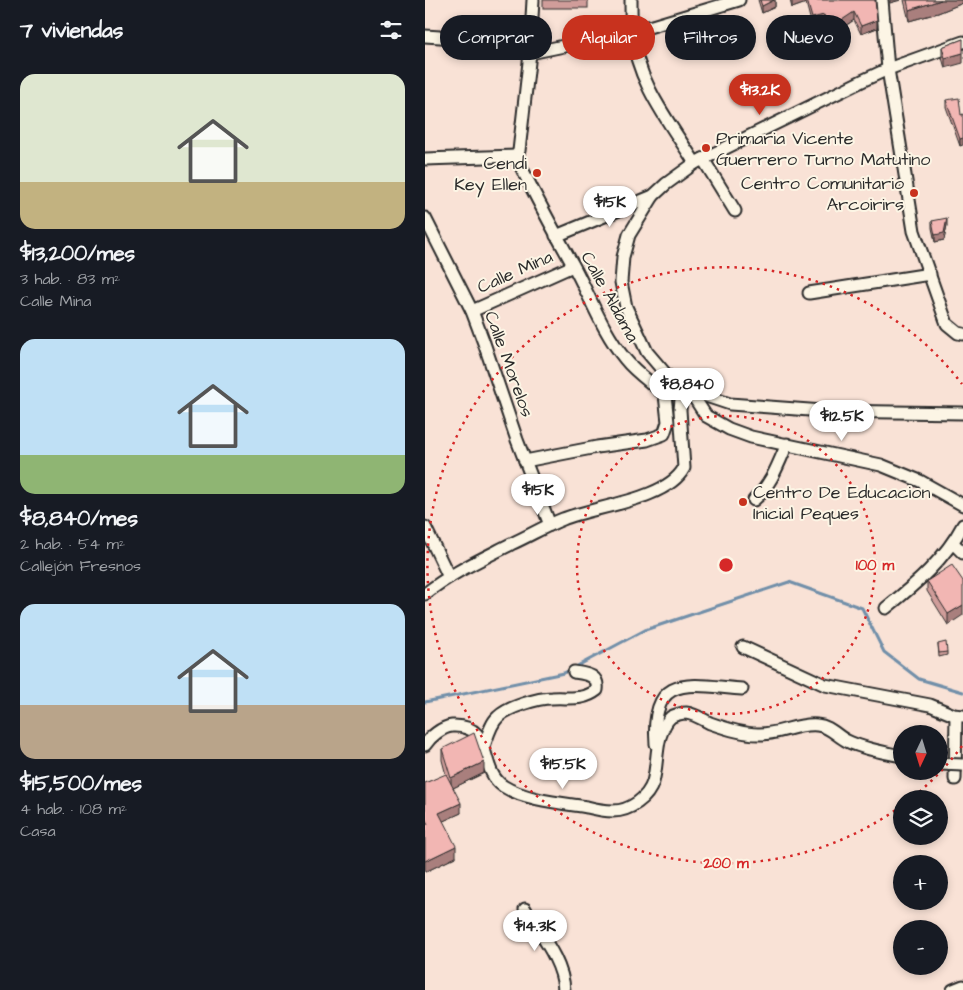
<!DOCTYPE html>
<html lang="es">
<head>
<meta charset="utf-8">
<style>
  body { margin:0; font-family:"Architects Daughter",sans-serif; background:#20242c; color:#f1f3f6; height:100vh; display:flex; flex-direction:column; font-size:19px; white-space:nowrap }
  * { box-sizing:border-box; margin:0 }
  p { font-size:16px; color:#9ea1a6 }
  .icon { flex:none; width:28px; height:28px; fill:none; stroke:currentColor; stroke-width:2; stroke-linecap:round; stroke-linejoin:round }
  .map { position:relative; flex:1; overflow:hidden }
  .drawer { display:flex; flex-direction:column; background:#171b24; width:425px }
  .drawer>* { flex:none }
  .banner { position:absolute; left:15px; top:15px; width:448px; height:45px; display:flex; gap:10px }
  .needle { width:32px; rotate:184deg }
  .fabs { position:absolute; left:468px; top:725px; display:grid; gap:10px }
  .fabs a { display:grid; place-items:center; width:55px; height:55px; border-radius:50%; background:#171b24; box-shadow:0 2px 8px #0003; font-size:25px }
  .price { position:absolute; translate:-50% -42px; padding:0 11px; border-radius:18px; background:#fff; color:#222; font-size:16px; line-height:32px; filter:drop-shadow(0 1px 2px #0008) }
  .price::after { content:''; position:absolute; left:50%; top:30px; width:15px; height:11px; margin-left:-8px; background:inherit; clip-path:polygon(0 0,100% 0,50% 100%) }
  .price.current { background:#c8321e; color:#fff }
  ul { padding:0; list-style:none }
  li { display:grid; align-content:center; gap:10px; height:265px; padding:0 20px }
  li span { display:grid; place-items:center; height:155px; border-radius:15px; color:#555 }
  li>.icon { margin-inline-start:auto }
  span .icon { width:90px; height:90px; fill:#fffc; stroke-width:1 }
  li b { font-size:21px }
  h2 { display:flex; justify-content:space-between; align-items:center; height:60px; padding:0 20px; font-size:21px }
  .chip { padding:0 18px; border-radius:22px; background:#171b24; box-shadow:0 2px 8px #0003; font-size:18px; line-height:45px }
  .chip.current { background:#c8321e; color:#fff }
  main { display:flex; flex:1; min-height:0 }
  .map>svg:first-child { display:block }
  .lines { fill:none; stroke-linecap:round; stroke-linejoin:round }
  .stream { stroke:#718fa9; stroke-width:3 }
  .minor-casing { stroke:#2b2b2b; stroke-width:15 }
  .minor { stroke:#fcf5e5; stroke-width:11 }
  .minor-bridge-casing { stroke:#2b2b2b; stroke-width:15; stroke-linecap:butt }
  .minor-bridge { stroke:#fcf5e5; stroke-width:11 }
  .wall { fill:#d09d9a; stroke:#2b2b2b }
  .shaded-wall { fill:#a97f7d; stroke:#2b2b2b }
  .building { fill:#f2b6b3; stroke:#2b2b2b }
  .ring { fill:none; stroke:#d62828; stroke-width:2.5; stroke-dasharray:2.5 5 }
  .poi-dot { fill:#c8321e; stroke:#fcf5e5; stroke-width:2 }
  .labels { text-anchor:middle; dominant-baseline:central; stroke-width:4; stroke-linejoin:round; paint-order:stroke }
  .poi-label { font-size:18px; fill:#2b2b2b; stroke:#fcf5e5; text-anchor:start }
  .street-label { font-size:18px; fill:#2b2b2b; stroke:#fcf5e5 }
  .centre { fill:#d62828; stroke:#fcf5e5; stroke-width:2.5 }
  .ring-label { font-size:15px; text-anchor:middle; font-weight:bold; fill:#d62828; stroke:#fcf5e5; stroke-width:4; stroke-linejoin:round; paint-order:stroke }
</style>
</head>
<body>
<main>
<section class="drawer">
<h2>7 viviendas<svg class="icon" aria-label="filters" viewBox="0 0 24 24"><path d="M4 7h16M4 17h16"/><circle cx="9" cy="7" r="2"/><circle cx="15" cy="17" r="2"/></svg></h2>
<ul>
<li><span style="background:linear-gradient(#dfe7d0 70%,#c2b280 0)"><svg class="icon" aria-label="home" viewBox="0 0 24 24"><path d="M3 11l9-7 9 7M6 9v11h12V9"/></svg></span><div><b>$13,200/mes</b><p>3 hab. · 83 m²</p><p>Calle Mina</p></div></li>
<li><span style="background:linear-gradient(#bfe0f5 75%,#8fb573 0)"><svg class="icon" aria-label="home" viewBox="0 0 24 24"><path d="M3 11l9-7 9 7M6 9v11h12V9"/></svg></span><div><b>$8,840/mes</b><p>2 hab. · 54 m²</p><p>Callejón Fresnos</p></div></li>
<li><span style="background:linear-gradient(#bfe0f5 65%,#b9a48a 0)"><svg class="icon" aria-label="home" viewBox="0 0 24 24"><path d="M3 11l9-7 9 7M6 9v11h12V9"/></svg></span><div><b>$15,500/mes</b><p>4 hab. · 108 m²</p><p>Casa</p></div></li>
</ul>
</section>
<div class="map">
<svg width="538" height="990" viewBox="0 0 538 990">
  <rect width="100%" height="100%" fill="#f9e2d6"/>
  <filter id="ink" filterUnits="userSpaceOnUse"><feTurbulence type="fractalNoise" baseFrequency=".02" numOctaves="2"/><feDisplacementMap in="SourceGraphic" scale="10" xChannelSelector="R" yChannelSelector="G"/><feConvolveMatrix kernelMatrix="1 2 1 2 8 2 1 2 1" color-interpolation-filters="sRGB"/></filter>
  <g filter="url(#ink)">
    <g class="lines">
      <!-- stream -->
      <polyline class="stream" points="0,702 139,673 220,630 364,582 437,608 459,652 494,679 538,692"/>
      <!-- minor casing -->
      <g class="minor-casing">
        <g id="minor">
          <path d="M 108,0 L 105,53 L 94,151 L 91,156 C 108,193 128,229 148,265 C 165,296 177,331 200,359 C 211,373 227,383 240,395"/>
          <path d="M 206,0 C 206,10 206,21 207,31 C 211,81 244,122 270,163"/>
          <polyline points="457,0 463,69 489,231 522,324 533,333 538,334"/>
          <polyline points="0,36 105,43"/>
          <polyline points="105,53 207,32 314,0"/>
          <polyline points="0,159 91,156"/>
          <polyline points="278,159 310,211"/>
          <polyline points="228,196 204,235 198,257 196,282 201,307 222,352 251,386 305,404 398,411 538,413"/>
          <polyline points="0,218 47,311 59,343 92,440 125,525"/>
          <polyline points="131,236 228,196 241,184 270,163 439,80 463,69 538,42"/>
          <polyline points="384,293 505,274"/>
          <polyline points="47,311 148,266"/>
          <polyline points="265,391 281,416 304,429 326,437 456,465 495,481 538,505"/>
          <polyline points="100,461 172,447 222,440 239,434 243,422 240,395"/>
          <path d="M 329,500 C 346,485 353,465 362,444"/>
          <polyline points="0,527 24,577"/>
          <polyline points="528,543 538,553"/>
          <path d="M 0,594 C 26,573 57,559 86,544 C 104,536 120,526 138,519 C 171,506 242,500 259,468 L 255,410 L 257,388"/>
          <path d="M 461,608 C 491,584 520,559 538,525"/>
          <polyline points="318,647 400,685 505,705 529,715 538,716"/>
          <path d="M 231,744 C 225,672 265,685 317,689"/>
          <path d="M 0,745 C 5,737 17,727 27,726 C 70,724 52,768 78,786 C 100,800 136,803 162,807 C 170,809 180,811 188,811 C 205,811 223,798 228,782 C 232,767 231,752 235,737 C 237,731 241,721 246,717 C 249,715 257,713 261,713 C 270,714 277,719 285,723 C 299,728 318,734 333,734 C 353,735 372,723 392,725 C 405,726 412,736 422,741 C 438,749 458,752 476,756"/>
          <path d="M 58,749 C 62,739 65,724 73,717 C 83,707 113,698 127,698 C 144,697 158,701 172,690 C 174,675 162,674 149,672"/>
          <polyline points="530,779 531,716"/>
          <path d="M 100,909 C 114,933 138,961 139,990"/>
          <polyline points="528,990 538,986"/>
        </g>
      </g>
      <!-- minor -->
      <use href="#minor" class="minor"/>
      <!-- minor-bridge casing -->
      <g class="minor-bridge-casing">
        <polyline id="minor-bridge" points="515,764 538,765"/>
      </g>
      <!-- minor-bridge -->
      <use href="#minor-bridge" class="minor-bridge"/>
    </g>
    <!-- wall -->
    <g class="wall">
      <rect x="118" y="0" width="45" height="8"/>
      <polygon points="333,0 350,0 350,7 337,13"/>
      <polygon points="365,0 450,0 452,28 436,34 429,20 417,28 406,32 404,29 403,30 399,22 387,26 381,3 367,8"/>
      <polygon points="479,0 538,0 538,3 513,13 484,21"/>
      <polygon points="538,39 520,68 517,58 517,47"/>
      <polygon points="521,100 536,115 535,146 521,107"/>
      <polygon points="507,221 522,225 519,240 510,242 507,228"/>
      <polygon points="502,581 538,581 523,625 502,591"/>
      <polygon points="513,644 522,652 522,655 514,657"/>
      <polygon points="17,749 59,773 28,788 36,813 18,821 31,857 0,872 0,783 21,775 17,760"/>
    </g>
    <!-- shaded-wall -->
    <g class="shaded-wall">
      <polygon points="349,0 350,0 350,7 337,13 337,6"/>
      <polygon points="367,0 381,0 381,3 367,8"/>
      <polygon points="465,0 476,0 465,3"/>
      <polygon points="516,0 538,0 538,3 513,13 484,21 484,10"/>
      <polygon points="429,12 429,20 417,28 406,32 406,24"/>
      <polygon points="399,15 399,22 387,26 387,18"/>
      <polygon points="452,20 452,28 436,34 436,26"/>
      <polygon points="404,21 404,29 403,30 403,22"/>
      <polygon points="538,53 538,63 520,68 520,58"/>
      <polygon points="538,138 538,145 535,146 535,139"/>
      <polygon points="522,218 522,225 519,240 510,242 510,235"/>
      <polygon points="538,605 538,615 523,625 523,614"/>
      <polygon points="59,762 59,773 26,789 26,778"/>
      <polygon points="36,803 36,813 14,823 14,813"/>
      <polygon points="31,846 31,857 0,872 0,861"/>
    </g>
    <!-- building -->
    <g class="building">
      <polygon points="335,0 349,0 337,6"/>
      <polygon points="382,0 450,0 452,20 436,26 429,12 417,20 406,24 404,21 403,22 399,15 387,18"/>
      <polygon points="482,0 516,0 484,10"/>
      <polygon points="538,39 538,53 520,58 517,47"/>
      <polygon points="534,98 536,115 538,114 538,138 535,139 521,100"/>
      <polygon points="522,218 519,233 510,235 507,221"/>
      <polygon points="527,565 538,581 538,605 523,614 502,581"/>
      <polygon points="521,642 522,652 514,653 513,644"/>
      <polygon points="49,733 59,762 26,778 17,749"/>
      <polygon points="21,774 36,803 14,813 31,846 0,861 0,825 3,824 0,818 0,783"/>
    </g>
  </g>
  <!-- distance rings -->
  <g class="ring">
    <circle cx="301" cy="565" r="149"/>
    <path d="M537 746A298 298 0 0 1 487 798M476 806A298 298 0 1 1 537 384"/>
  </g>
  <!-- markers -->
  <g class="poi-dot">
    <circle cx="281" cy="148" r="5"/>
    <circle cx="112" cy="173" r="5"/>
    <circle cx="489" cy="193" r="5"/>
    <circle cx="318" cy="502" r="5"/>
  </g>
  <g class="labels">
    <!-- poi labels -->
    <g class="poi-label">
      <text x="291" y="138">Primaria Vicente<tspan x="291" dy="21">Guerrero Turno Matutino</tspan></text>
      <text x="102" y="163" text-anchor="end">Cendi<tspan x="102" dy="21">Key Ellen</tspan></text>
      <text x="479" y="183" text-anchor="end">Centro Comunitario<tspan x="479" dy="21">Arcoirirs</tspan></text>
      <text x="328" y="492">Centro De Educacion<tspan x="328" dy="21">Inicial Peques</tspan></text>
    </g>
    <!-- street labels -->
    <g class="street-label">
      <text transform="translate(90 272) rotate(-24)">Calle Mina</text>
      <text transform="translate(185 297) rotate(61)">Calle Aldama</text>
      <text transform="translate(84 364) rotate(70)">Calle Morelos</text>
    </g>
  </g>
  <circle cx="301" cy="565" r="8" class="centre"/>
  <g class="ring-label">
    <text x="450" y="570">100 m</text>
    <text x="301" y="868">200 m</text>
  </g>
</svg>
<div class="fabs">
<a><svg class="needle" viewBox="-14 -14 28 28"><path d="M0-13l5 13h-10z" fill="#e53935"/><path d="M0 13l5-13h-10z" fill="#9ea1a6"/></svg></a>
<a><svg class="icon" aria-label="layers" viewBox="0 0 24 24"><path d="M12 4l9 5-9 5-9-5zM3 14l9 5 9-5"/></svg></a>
<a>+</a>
<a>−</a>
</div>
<b class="price current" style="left:335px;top:116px">$13.2K</b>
<b class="price" style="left:185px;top:228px">$15K</b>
<b class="price" style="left:262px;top:410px">$8,840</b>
<b class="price" style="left:417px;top:442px">$12.5K</b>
<b class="price" style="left:113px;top:516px">$15K</b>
<b class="price" style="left:138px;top:790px">$15.5K</b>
<b class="price" style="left:110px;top:952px">$14.3K</b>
<div class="banner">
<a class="chip">Comprar</a>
<a class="chip current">Alquilar</a>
<a class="chip">Filtros</a>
<a class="chip">Nuevo</a>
</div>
</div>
</main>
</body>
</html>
